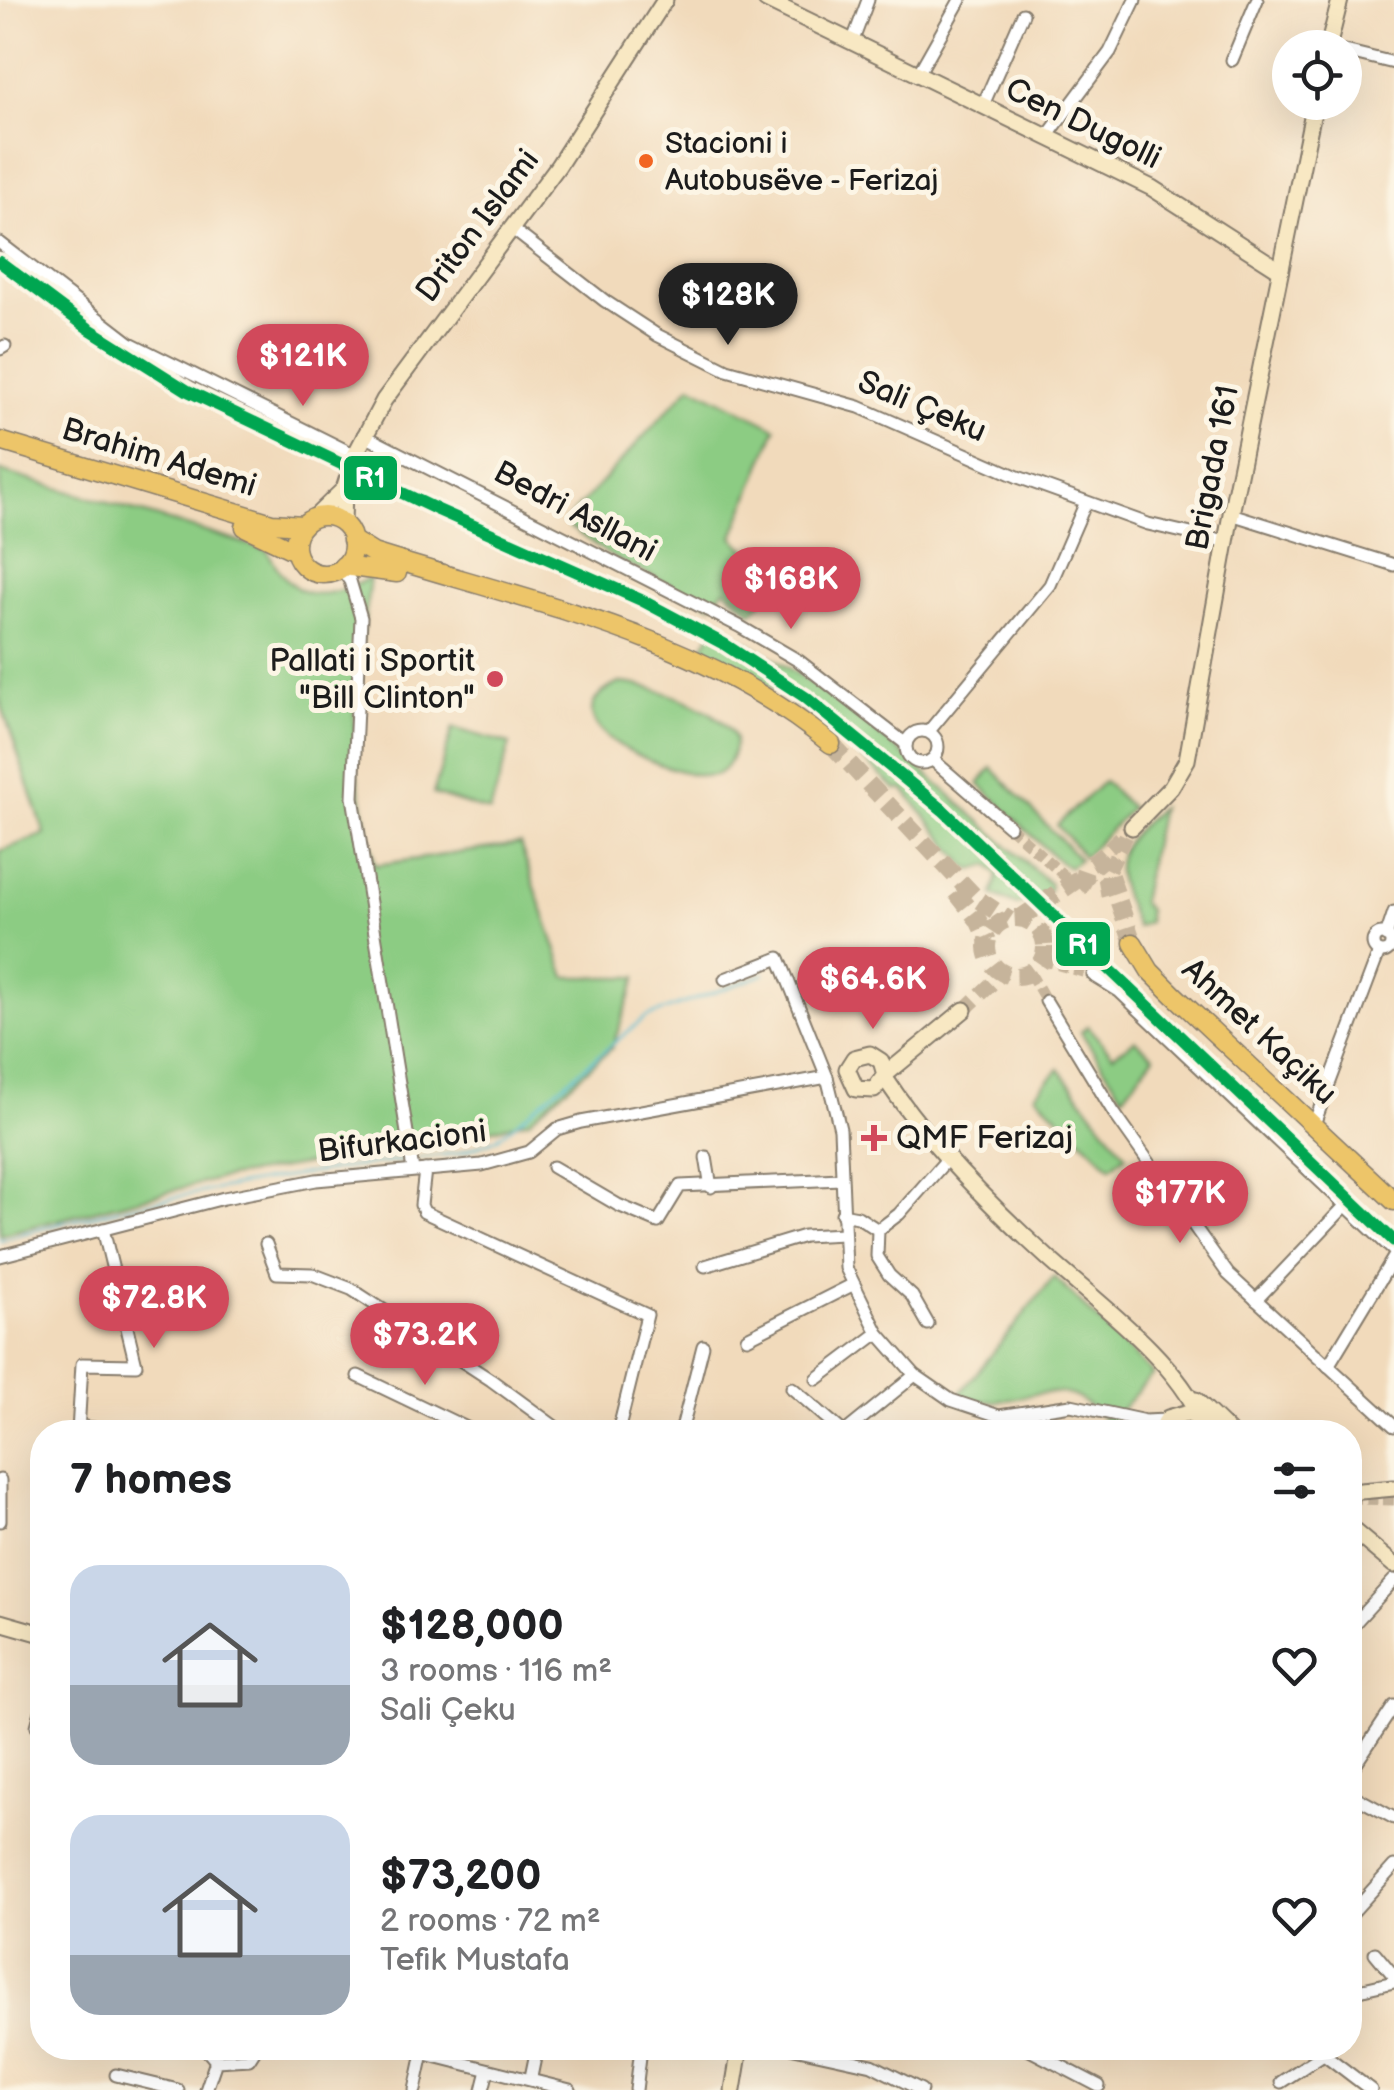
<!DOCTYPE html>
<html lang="en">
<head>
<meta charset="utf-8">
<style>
  body { margin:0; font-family:"Balsamiq Sans",sans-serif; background:#f6f6f6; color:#202124; height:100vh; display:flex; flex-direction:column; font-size:38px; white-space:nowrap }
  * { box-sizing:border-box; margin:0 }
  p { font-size:32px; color:#757577 }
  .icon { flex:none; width:55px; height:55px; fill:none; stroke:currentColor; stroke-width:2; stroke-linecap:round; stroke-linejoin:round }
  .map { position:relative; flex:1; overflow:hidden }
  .sheet { position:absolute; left:30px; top:1420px; width:1332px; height:640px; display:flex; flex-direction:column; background:#fff; border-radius:40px; box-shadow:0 10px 40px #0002 }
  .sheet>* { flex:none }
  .controls { position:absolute; left:1272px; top:30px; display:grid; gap:20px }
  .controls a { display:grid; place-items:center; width:90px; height:90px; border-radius:50%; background:#fff; box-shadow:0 10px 40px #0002; font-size:50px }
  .price { position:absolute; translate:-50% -85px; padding:0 22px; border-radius:35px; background:#d1495b; color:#fff; font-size:32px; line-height:65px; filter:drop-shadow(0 2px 5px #0008) }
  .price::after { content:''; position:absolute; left:50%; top:60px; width:30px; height:22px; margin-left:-15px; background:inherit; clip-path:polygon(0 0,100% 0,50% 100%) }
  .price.active { background:#222; color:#fff }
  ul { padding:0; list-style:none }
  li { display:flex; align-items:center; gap:30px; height:250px; padding:0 40px }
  li span { display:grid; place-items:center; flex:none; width:280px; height:200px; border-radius:30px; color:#555 }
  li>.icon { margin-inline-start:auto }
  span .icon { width:120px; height:120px; fill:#fffc; stroke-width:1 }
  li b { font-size:42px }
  h2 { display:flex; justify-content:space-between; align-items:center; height:120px; padding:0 40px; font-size:42px }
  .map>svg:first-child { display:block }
  .green { fill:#8ccc83; stroke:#547450; stroke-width:2.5 }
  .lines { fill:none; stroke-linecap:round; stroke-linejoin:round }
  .stream { stroke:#52bad0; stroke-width:2.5 }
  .street-tunnel { stroke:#c6b49b; stroke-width:11; stroke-dasharray:11 5.5; stroke-linecap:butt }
  .secondary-tunnel { stroke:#c6b49b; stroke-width:15; stroke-dasharray:15 8; stroke-linecap:butt }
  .primary-tunnel { stroke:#c6b49b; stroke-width:18; stroke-dasharray:18 9; stroke-linecap:butt }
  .street-casing { stroke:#867b6c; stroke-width:15 }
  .secondary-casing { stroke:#867b6c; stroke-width:19 }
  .primary-casing { stroke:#867b6c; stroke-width:21 }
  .street { stroke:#fff; stroke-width:11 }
  .secondary { stroke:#f8e8c3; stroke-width:15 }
  .primary { stroke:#edc569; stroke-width:18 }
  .rail-1-casing { stroke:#fcf5e5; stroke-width:20 }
  .rail-1 { stroke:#00a651; stroke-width:12 }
  .bus-dot { fill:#f26522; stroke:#fcf5e5; stroke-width:4 }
  .poi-dot { fill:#d1495b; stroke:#fcf5e5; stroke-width:4 }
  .labels { text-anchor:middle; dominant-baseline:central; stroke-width:10; stroke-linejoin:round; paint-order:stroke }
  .bus-label { font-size:30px; fill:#1c1c1c; stroke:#fcf5e5; text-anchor:start }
  .street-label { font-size:32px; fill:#1c1c1c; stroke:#fcf5e5 }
  .poi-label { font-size:32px; fill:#1c1c1c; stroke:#fcf5e5; text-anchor:end }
  .line-badge { stroke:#fcf5e5; stroke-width:4 }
  .badge-label { font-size:28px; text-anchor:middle; font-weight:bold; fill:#fff }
</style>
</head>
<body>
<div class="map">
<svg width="1394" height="2090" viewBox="0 0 1394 2090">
  <rect width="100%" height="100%" fill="#fcf5e5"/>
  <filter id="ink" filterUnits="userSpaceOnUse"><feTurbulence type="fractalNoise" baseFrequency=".01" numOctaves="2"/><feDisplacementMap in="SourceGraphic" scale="20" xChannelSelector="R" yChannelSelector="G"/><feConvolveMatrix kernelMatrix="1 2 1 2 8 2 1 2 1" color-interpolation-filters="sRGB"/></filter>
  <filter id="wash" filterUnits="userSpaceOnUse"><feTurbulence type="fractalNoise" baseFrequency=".0048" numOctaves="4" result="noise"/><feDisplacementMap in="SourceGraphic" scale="40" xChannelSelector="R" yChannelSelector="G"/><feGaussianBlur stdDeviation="2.25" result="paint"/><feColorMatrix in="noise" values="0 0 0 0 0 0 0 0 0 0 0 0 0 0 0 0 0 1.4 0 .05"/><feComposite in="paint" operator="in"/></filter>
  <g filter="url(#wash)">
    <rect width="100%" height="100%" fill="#f1dabb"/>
    <!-- green -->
    <g class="green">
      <polygon points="691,385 776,428 733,537 780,583 752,612 725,589 711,605 612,557 564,523"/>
      <path d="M 0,471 L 267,550 C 294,603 319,602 370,578 L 354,704 L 357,775 L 375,865 L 520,844 L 566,977 L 637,977 L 612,1048 L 529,1120 L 446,1141 L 218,1179 L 0,1235 L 0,851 L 45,834 L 0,701 Z"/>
      <path d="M 715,625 C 841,689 945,791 1050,884 L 1049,891 L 1017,905 L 993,895 L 998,875 L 989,865 L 972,870 L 966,866 L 904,790 L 895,789 C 837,731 776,685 703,648 Z"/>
      <path d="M 619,683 C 648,683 728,710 735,740 C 734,753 730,767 718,774 C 694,786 528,725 619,683 Z"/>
      <polygon points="453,728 510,744 490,812 433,794"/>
      <polygon points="992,768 1079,859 1069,867 1060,863 979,784"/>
      <polygon points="1104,781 1131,808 1084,857 1057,825"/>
      <path d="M 1160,808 L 1141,902 L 1148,910 L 1148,922 L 1136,927 C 1110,863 1107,855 1160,808 Z"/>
      <polygon points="1087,1026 1113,1055 1135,1040 1154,1056 1123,1096 1081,1032"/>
      <polygon points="1059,1069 1126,1155 1111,1167 1035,1094"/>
      <path d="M 1054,1277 L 1153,1374 L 1109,1423 C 1097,1414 1083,1398 1070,1395 C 1029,1384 1006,1414 959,1395 Z"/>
    </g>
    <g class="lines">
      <!-- stream -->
      <g class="stream">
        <polyline points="418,1158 459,1153 496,1139 646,1017 765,974"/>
        <path d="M 0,1240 C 133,1202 268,1177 405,1160"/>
      </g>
    </g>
  </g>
  <g filter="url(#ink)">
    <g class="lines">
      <!-- street-tunnel -->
      <g class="street-tunnel">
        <polyline points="1009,826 1072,883"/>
        <polyline points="1042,960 1093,975"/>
        <polyline points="1030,973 1046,1001"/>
        <polyline points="1350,1499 1394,1500"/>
      </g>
      <!-- secondary-tunnel -->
      <g class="secondary-tunnel">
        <polyline points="1092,863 1132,827"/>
        <polyline points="1109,870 1127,834"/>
        <polyline points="964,1010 1003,973"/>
      </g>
      <!-- primary-tunnel -->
      <g class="primary-tunnel">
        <polyline points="831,744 976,898 1009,920"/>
        <circle cx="1097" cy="875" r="13"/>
        <polyline points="1110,876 1133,943"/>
        <polyline points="956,892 978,920 988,941"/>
        <circle cx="1016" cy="947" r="29"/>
        <polyline points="1019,919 1084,875"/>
      </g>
      <!-- street casing -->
      <g class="street-casing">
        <g id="street">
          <polyline points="852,43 868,0"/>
          <polyline points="1345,51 1394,63"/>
          <polyline points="1232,60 1257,0"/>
          <polyline points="917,76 960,0"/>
          <polyline points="983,105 1023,14"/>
          <polyline points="1046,138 1110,52 1135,0"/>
          <polyline points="511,228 605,301 657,335 727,370 859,407 1018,477 1148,524 1226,542"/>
          <polyline points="0,243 130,343 355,455"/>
          <polyline points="0,349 5,346"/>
          <polyline points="363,435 739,626 799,661 906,744"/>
          <polyline points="1231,514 1394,565"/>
          <polyline points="341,568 350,581 361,618 353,797 413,1170"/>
          <circle cx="922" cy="747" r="16"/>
          <polyline points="929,731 1050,585 1086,502"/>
          <polyline points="933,760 1009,826"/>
          <circle cx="1382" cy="943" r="9"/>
          <polyline points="1386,936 1394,912"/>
          <polyline points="1093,975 1119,991 1394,1251"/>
          <polyline points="725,979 779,958 827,1077"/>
          <polyline points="1046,1001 1114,1113 1228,1274 1394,1426"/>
          <polyline points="1314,1124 1379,952"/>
          <polyline points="706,1157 711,1187"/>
          <polyline points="553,1167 618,1205 658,1222 680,1186 841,1179"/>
          <polyline points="425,1170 421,1205 424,1212 647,1315 618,1432"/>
          <polyline points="842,1214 858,1217 878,1230 877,1256 889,1275 912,1296 928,1324"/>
          <polyline points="878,1230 899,1214 950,1156"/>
          <polyline points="266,1244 277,1273 312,1274 351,1289 491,1380 562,1432"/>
          <polyline points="0,1256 224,1198 316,1180 482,1165 529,1152 557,1129 581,1122 827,1077 840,1129 846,1268 878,1333 915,1375 951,1400 999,1416 1071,1405 1145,1421 1166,1420"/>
          <polyline points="705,1266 804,1236 843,1234"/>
          <polyline points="1256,1300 1346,1205"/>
          <polyline points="747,1338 852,1285"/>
          <polyline points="1328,1366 1394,1257"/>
          <polyline points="358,1376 475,1432"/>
          <polyline points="817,1379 878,1333"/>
          <polyline points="792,1388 843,1432"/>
          <polyline points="79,1426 118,1432"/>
          <polyline points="78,1432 82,1364 136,1365 103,1229"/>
          <polyline points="681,1432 703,1346"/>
          <polyline points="845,1432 915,1375"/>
          <polyline points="0,1480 0,1521"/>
          <polyline points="1350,1628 1394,1580"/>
          <polyline points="37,1726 42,1708"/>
          <polyline points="1350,1772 1394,1706"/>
          <polyline points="1350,1794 1394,1818"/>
          <polyline points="1350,1915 1394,1866"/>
          <polyline points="1375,1953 1394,1976"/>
          <polyline points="1350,1992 1394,1982"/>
          <polyline points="205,2048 216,2061"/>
          <polyline points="402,2048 570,2090"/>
          <polyline points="794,2048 872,2065 921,2090"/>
          <polyline points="1026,2048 1099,2086"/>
          <polyline points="1316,2048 1371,2090"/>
          <polyline points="1190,2049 1191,2048"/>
          <polyline points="1129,2052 1131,2048"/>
          <polyline points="116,2075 178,2090"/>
          <polyline points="531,2077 537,2048"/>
          <polyline points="1281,2082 1322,2055"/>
          <polyline points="206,2090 216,2061 249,2059 256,2048"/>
          <polyline points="415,2090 423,2053"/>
          <polyline points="483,2090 488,2070"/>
          <polyline points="636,2090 641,2048"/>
        </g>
      </g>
      <!-- secondary casing -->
      <g class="secondary-casing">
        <g id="secondary">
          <polyline points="766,0 1152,188 1280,270"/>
          <polyline points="1328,48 1340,0"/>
          <polyline points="314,518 344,489"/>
          <polyline points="343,524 344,489 355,455 384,400 558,166 665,0"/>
          <polyline points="1132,827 1171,787 1187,760 1231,514 1315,102"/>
          <polyline points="885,1075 881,1061 870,1054 854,1058 847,1069 856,1089 874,1090 885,1075 964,1010"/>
          <path d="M 885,1078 C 926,1141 993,1208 1049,1259 C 1098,1303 1175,1359 1201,1419"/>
          <polyline points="1196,1400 1229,1432"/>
          <polyline points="1159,1432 1168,1418 1186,1413 1201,1419 1208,1432"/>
          <polyline points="1350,1492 1394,1488"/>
          <polyline points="1350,1528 1394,1565"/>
          <polyline points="0,1622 42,1634"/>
          <polyline points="733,2090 740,2048"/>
        </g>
      </g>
      <!-- primary casing -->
      <g class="primary-casing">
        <g id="primary">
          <polyline points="0,441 272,523 303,525"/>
          <circle cx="324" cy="545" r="29"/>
          <polyline points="245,527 295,551"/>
          <path d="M 352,540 L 373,553 C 532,603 700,635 831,744"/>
          <polyline points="343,566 397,573"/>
          <polyline points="1133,943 1150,971 1174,995 1394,1201"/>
        </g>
      </g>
      <!-- street -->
      <use href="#street" class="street"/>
      <!-- secondary -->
      <use href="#secondary" class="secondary"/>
      <!-- primary -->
      <use href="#primary" class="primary"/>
      <!-- rail-1 casing -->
      <g class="rail-1-casing">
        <polyline id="rail-1" points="0,262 88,328 188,391 438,510 641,600 724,644 805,697 943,810 1394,1241"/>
      </g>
      <!-- rail-1 -->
      <use href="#rail-1" class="rail-1"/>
    </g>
  </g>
  <!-- markers -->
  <circle class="bus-dot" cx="646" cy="161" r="9"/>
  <g class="poi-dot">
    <circle cx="495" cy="679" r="10"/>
    <path d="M869 1123h10v10h10v10h-10v10h-10v-10h-10v-10h10z"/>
  </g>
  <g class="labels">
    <!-- bus labels -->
    <g class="bus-label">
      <text x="665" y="144">Stacioni i<tspan x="665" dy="37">Autobusëve - Ferizaj</tspan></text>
    </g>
    <!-- street labels -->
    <g class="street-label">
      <text transform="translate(1083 124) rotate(26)">Cen Dugolli</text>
      <text transform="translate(478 226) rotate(-53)">Driton Islami</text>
      <text transform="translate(922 407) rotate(23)">Sali Çeku</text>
      <text transform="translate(159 458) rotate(17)">Brahim Ademi</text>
      <text transform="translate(1213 468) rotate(-79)">Brigada 161</text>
      <text transform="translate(575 512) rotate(28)">Bedri Asllani</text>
      <text transform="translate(1259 1032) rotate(43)">Ahmet Kaçiku</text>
      <text transform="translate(402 1142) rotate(-7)">Bifurkacioni</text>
    </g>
    <!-- poi labels -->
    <g class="poi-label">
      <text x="475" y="661">Pallati i Sportit<tspan x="475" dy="37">"Bill Clinton"</tspan></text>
      <text x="896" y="1138" text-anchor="start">QMF Ferizaj</text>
    </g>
  </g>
  <g class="line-badge">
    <rect x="342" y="454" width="57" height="48" rx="10" fill="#00a651"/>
    <rect x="1054" y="920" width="58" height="48" rx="10" fill="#00a651"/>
  </g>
  <g class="badge-label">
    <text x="370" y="487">R1</text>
    <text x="1083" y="954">R1</text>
  </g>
</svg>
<div class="controls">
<a><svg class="icon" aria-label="locate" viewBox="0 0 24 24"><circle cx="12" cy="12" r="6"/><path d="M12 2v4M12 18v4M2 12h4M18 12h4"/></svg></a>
</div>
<b class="price active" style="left:728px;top:348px">$128K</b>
<b class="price" style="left:303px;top:409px">$121K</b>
<b class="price" style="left:791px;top:632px">$168K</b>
<b class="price" style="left:873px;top:1032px">$64.6K</b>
<b class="price" style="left:1180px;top:1246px">$177K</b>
<b class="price" style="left:154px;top:1351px">$72.8K</b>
<b class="price" style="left:425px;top:1388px">$73.2K</b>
<section class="sheet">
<h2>7 homes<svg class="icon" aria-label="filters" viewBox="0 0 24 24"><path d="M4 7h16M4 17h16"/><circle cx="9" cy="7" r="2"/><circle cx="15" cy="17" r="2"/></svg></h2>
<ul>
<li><span style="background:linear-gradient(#c9d6e8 60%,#9aa5b1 0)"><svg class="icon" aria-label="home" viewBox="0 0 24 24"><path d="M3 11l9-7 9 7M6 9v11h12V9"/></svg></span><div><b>$128,000</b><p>3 rooms · 116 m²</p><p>Sali Çeku</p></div><svg class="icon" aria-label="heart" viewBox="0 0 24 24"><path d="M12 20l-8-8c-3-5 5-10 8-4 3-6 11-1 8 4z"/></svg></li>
<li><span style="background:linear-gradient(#c9d6e8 70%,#9aa5b1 0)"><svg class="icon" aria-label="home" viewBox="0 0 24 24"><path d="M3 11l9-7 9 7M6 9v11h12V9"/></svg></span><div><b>$73,200</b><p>2 rooms · 72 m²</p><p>Tefik Mustafa</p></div><svg class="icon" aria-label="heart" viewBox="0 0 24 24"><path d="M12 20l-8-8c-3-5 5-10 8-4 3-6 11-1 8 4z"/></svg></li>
</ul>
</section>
</div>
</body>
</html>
